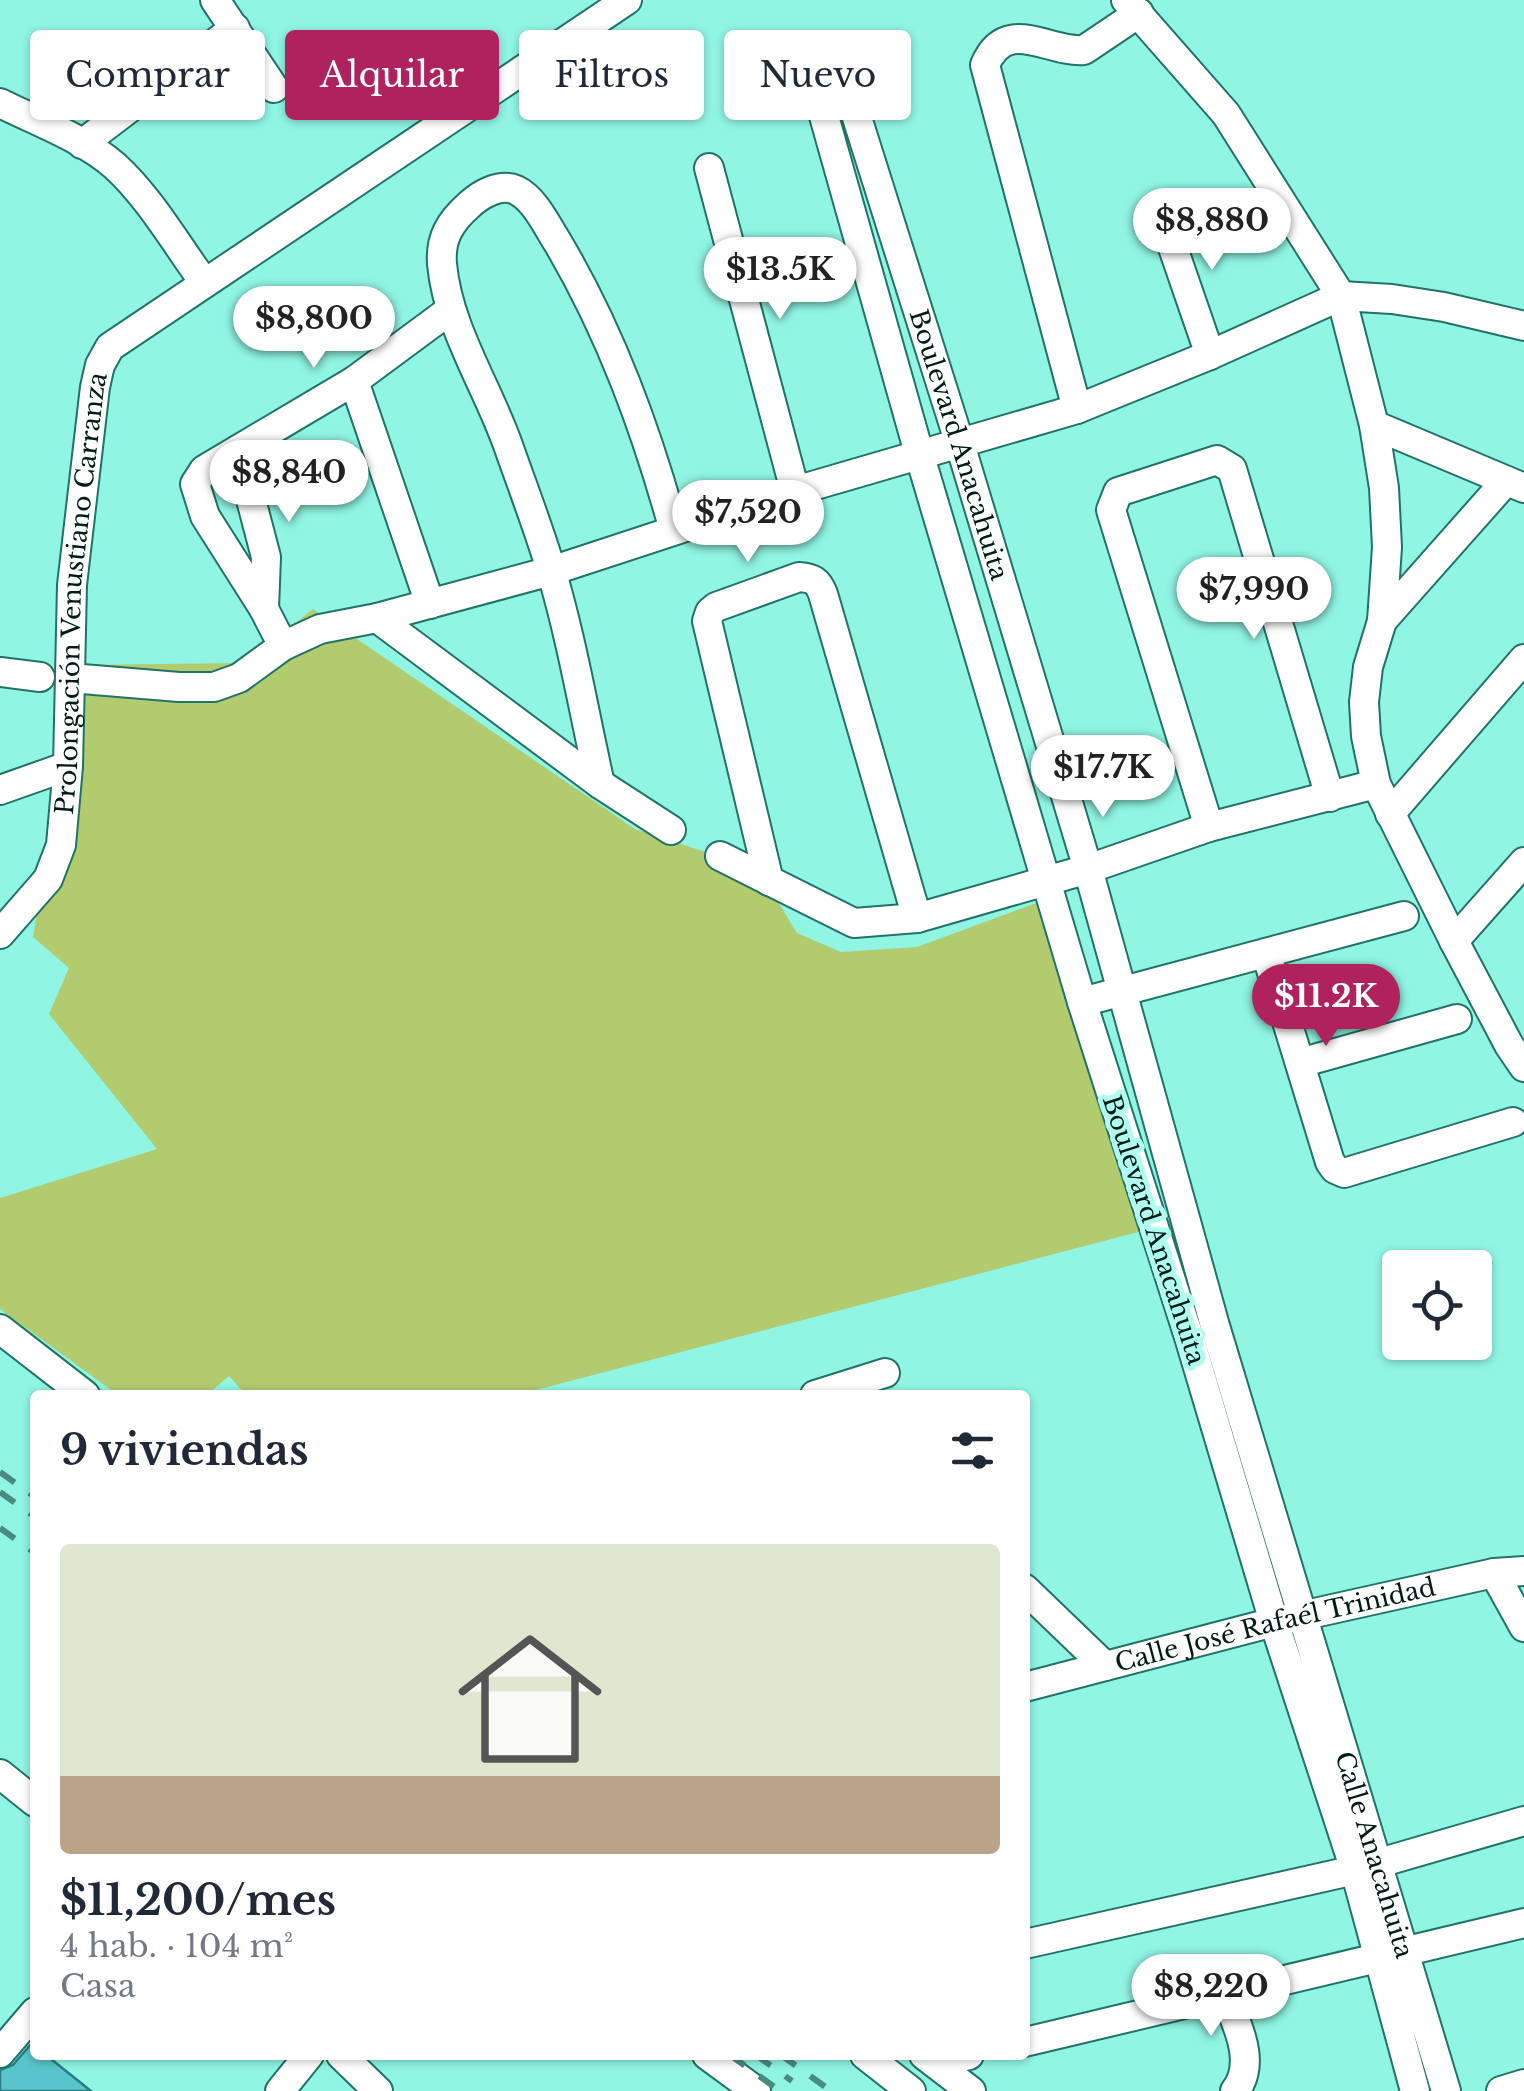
<!DOCTYPE html>
<html lang="es">
<head>
<meta charset="utf-8">
<style>
  body { margin:0; font-family:"Libre Baskerville",serif; background:#f6f6f7; color:#1f2937; height:100vh; display:flex; flex-direction:column; font-size:38px; white-space:nowrap }
  * { box-sizing:border-box; margin:0 }
  p { font-size:32px; color:#747a83 }
  .icon { flex:none; width:55px; height:55px; fill:none; stroke:currentColor; stroke-width:2; stroke-linecap:round; stroke-linejoin:round }
  .map { position:relative; flex:1; overflow:hidden }
  .sheet { position:absolute; left:30px; top:1390px; width:1000px; height:670px; display:flex; flex-direction:column; background:#fff; border-radius:10px; box-shadow:0 2px 8px #0004 }
  .sheet>* { flex:none }
  .banner { position:absolute; left:30px; top:30px; width:1000px; height:90px; display:flex; gap:20px }
  .fabs { position:absolute; left:1382px; top:1250px; display:grid; gap:20px }
  .fabs a { display:grid; place-items:center; width:110px; height:110px; border-radius:10px; background:#fff; box-shadow:0 2px 8px #0004; font-size:50px }
  .price { position:absolute; translate:-50% -85px; padding:0 22px; border-radius:35px; background:#fff; color:#222; font-size:32px; line-height:65px; filter:drop-shadow(0 2px 5px #0008) }
  .price::after { content:''; position:absolute; left:50%; top:60px; width:30px; height:22px; margin-left:-15px; background:inherit; clip-path:polygon(0 0,100% 0,50% 100%) }
  .price.current { background:#af225d; color:#fff }
  ul { padding:0; list-style:none }
  li { display:grid; align-content:center; gap:20px; height:530px; padding:0 30px }
  li span { display:grid; place-items:center; height:310px; border-radius:10px; color:#555 }
  li>.icon { margin-inline-start:auto }
  span .icon { width:180px; height:180px; fill:#fffc; stroke-width:1 }
  li b { font-size:42px }
  h2 { display:flex; justify-content:space-between; align-items:center; height:120px; padding:0 30px; font-size:42px }
  .pill { padding:0 35px; border-radius:10px; background:#fff; box-shadow:0 2px 8px #0004; font-size:35px; line-height:90px }
  .pill.current { background:#af225d; color:#fff }
  .map>svg:first-child { display:block }
  .green { fill:#b2cb6f }
  .building { fill:#59c4cc; stroke:#297d83; stroke-width:2.5 }
  .lines { fill:none; stroke-linecap:round; stroke-linejoin:round }
  .minor-casing { stroke:#217367; stroke-width:32 }
  .minor { stroke:#fff; stroke-width:28 }
  .rail { stroke:#4a8b80; stroke-width:6; stroke-dasharray:18 18; stroke-linecap:butt }
  .labels { text-anchor:middle; dominant-baseline:central; stroke-width:10; stroke-linejoin:round; paint-order:stroke }
  .street-label { font-size:25px; fill:#001c17; stroke:#b0fef0 }
</style>
</head>
<body>
<div class="map">
<svg width="1524" height="2091" viewBox="0 0 1524 2091">
  <rect width="100%" height="100%" fill="#90f5e3"/>
  <!-- green -->
  <polygon class="green" points="313,609 635,829 758,869 797,933 841,952 917,947 1061,894 1146,1230 517,1395 246,1395 229,1376 207,1395 118,1395 0,1309 0,1198 157,1149 49,1014 69,968 33,937 78,665 244,663"/>
  <!-- building -->
  <polygon class="building" points="32,2043 35,2046 35,2055 46,2055 91,2091 0,2091 0,2070 13,2065"/>
  <g class="lines">
    <!-- minor casing -->
    <g class="minor-casing">
      <g id="minor">
        <polyline points="215,0 274,88"/>
        <polyline points="1126,0 1226,114 1341,296 1374,425 1384,488 1387,547 1382,621 1368,667 1364,702 1366,736 1376,784 1454,941 1509,1045 1524,1067"/>
        <path d="M 0,103 C 38,122 83,138 115,166 C 150,198 176,244 204,282"/>
        <polyline points="82,144 235,28"/>
        <polyline points="709,168 795,491"/>
        <polyline points="1160,210 1210,355"/>
        <polyline points="354,381 430,604"/>
        <path d="M 1077,409 L 985,65 C 1006,15 1048,53 1084,50 L 1139,13"/>
        <polyline points="1374,425 1524,488"/>
        <polyline points="238,450 266,557 264,609"/>
        <polyline points="377,618 600,784 671,830"/>
        <polyline points="1382,621 1506,481"/>
        <polyline points="283,646 264,609 205,516 195,484 204,470 354,381 450,310"/>
        <polyline points="0,672 40,677"/>
        <polyline points="70,678 179,687 214,687 239,678 283,646 320,629 377,618 551,571 795,491 1077,409 1210,355 1341,296 1392,299 1444,307 1524,326"/>
        <path d="M 600,784 C 584,713 572,640 551,570 C 539,529 523,488 509,448 C 488,387 448,329 442,264 C 440,238 450,222 469,205 C 481,194 500,183 516,190 C 535,199 547,226 558,243 C 611,333 646,429 674,530"/>
        <polyline points="0,790 68,766"/>
        <polyline points="1390,814 1524,659"/>
        <polyline points="1209,827 1111,510 1118,492 1217,460 1232,469 1330,797"/>
        <polyline points="720,856 854,923 917,918 1088,869 1209,827 1376,784"/>
        <path d="M 769,881 L 707,621 L 710,612 L 716,607 L 799,577 C 813,578 818,581 823,594 L 917,918"/>
        <path id="s1" d="M 0,934 L 48,879 L 61,845 L 68,766 L 72,585 L 95,387 L 100,365 L 110,347 L 627,0"/>
        <polyline points="1454,941 1524,862"/>
        <polyline points="1266,953 1330,1162 1335,1169 1344,1173 1513,1122"/>
        <polyline points="1082,1002 1404,916"/>
        <polyline points="1300,1063 1457,1019"/>
        <polyline points="0,1329 85,1395"/>
        <polyline points="815,1395 885,1373"/>
        <polyline points="1494,1573 1524,1627"/>
        <polyline points="1025,1589 1105,1666"/>
        <path id="s2" d="M 1025,1687 L 1274,1622 L 1494,1573 L 1524,1571"/>
        <polyline points="0,1774 35,1802"/>
        <polyline points="1025,1944 1355,1870 1524,1821"/>
        <path d="M 1226,1996 C 1237,2025 1257,2063 1235,2091"/>
        <polyline points="1025,2042 1524,1923"/>
        <polyline points="0,2053 35,2012"/>
        <polyline points="341,2055 378,2091"/>
        <polyline points="707,2055 756,2091"/>
        <polyline points="865,2055 911,2091"/>
        <polyline points="924,2055 971,2091"/>
        <polyline points="935,2063 969,2055"/>
        <polyline points="280,2091 309,2055"/>
        <path id="s3" d="M 1415,2091 L 1355,1870 L 1274,1622 L 1189,1337 L 1082,1002 L 919,453 L 820,102 L 826,88 L 838,84 L 848,89 L 959,441 L 1088,869 L 1215,1326 L 1446,2091"/>
        <polyline points="1501,2091 1524,2084"/>
      </g>
    </g>
    <!-- minor -->
    <use href="#minor" class="minor"/>
    <!-- rail -->
    <g class="rail">
      <polyline points="0,1472 35,1497"/>
      <polyline points="0,1492 35,1517"/>
      <polyline points="0,1528 35,1553"/>
      <polyline points="730,2055 780,2091"/>
      <polyline points="756,2055 792,2081"/>
      <polyline points="781,2055 831,2091"/>
    </g>
  </g>
  <g class="labels">
    <!-- street labels -->
    <g class="street-label">
      <text stroke="none"><textPath href="#s3" startOffset="2488">Boulevard Anacahuita</textPath></text>
      <text stroke="none"><textPath href="#s1" startOffset="362">Prolongación Venustiano Carranza</textPath></text>
      <text transform="translate(1154 1230) rotate(72)">Boulevard Anacahuita</text>
      <text stroke="none"><textPath href="#s2" startOffset="258">Calle José Rafaél Trinidad</textPath></text>
      <text stroke="none"><textPath href="#s3" startOffset="3958">Calle Anacahuita</textPath></text>
    </g>
  </g>
</svg>
<div class="fabs">
<a><svg class="icon" aria-label="locate" viewBox="0 0 24 24"><circle cx="12" cy="12" r="6"/><path d="M12 2v4M12 18v4M2 12h4M18 12h4"/></svg></a>
</div>
<b class="price" style="left:1212px;top:273px">$8,880</b>
<b class="price" style="left:780px;top:322px">$13.5K</b>
<b class="price" style="left:314px;top:371px">$8,800</b>
<b class="price" style="left:289px;top:525px">$8,840</b>
<b class="price" style="left:748px;top:565px">$7,520</b>
<b class="price" style="left:1254px;top:642px">$7,990</b>
<b class="price" style="left:1103px;top:820px">$17.7K</b>
<b class="price current" style="left:1326px;top:1049px">$11.2K</b>
<b class="price" style="left:1211px;top:2039px">$8,220</b>
<div class="banner">
<a class="pill">Comprar</a>
<a class="pill current">Alquilar</a>
<a class="pill">Filtros</a>
<a class="pill">Nuevo</a>
</div>
<section class="sheet">
<h2>9 viviendas<svg class="icon" aria-label="filters" viewBox="0 0 24 24"><path d="M4 7h16M4 17h16"/><circle cx="9" cy="7" r="2"/><circle cx="15" cy="17" r="2"/></svg></h2>
<ul>
<li><span style="background:linear-gradient(#dfe7d0 75%,#b9a48a 0)"><svg class="icon" aria-label="home" viewBox="0 0 24 24"><path d="M3 11l9-7 9 7M6 9v11h12V9"/></svg></span><div><b>$11,200/mes</b><p>4 hab. · 104 m²</p><p>Casa</p></div></li>
</ul>
</section>
</div>
</body>
</html>
